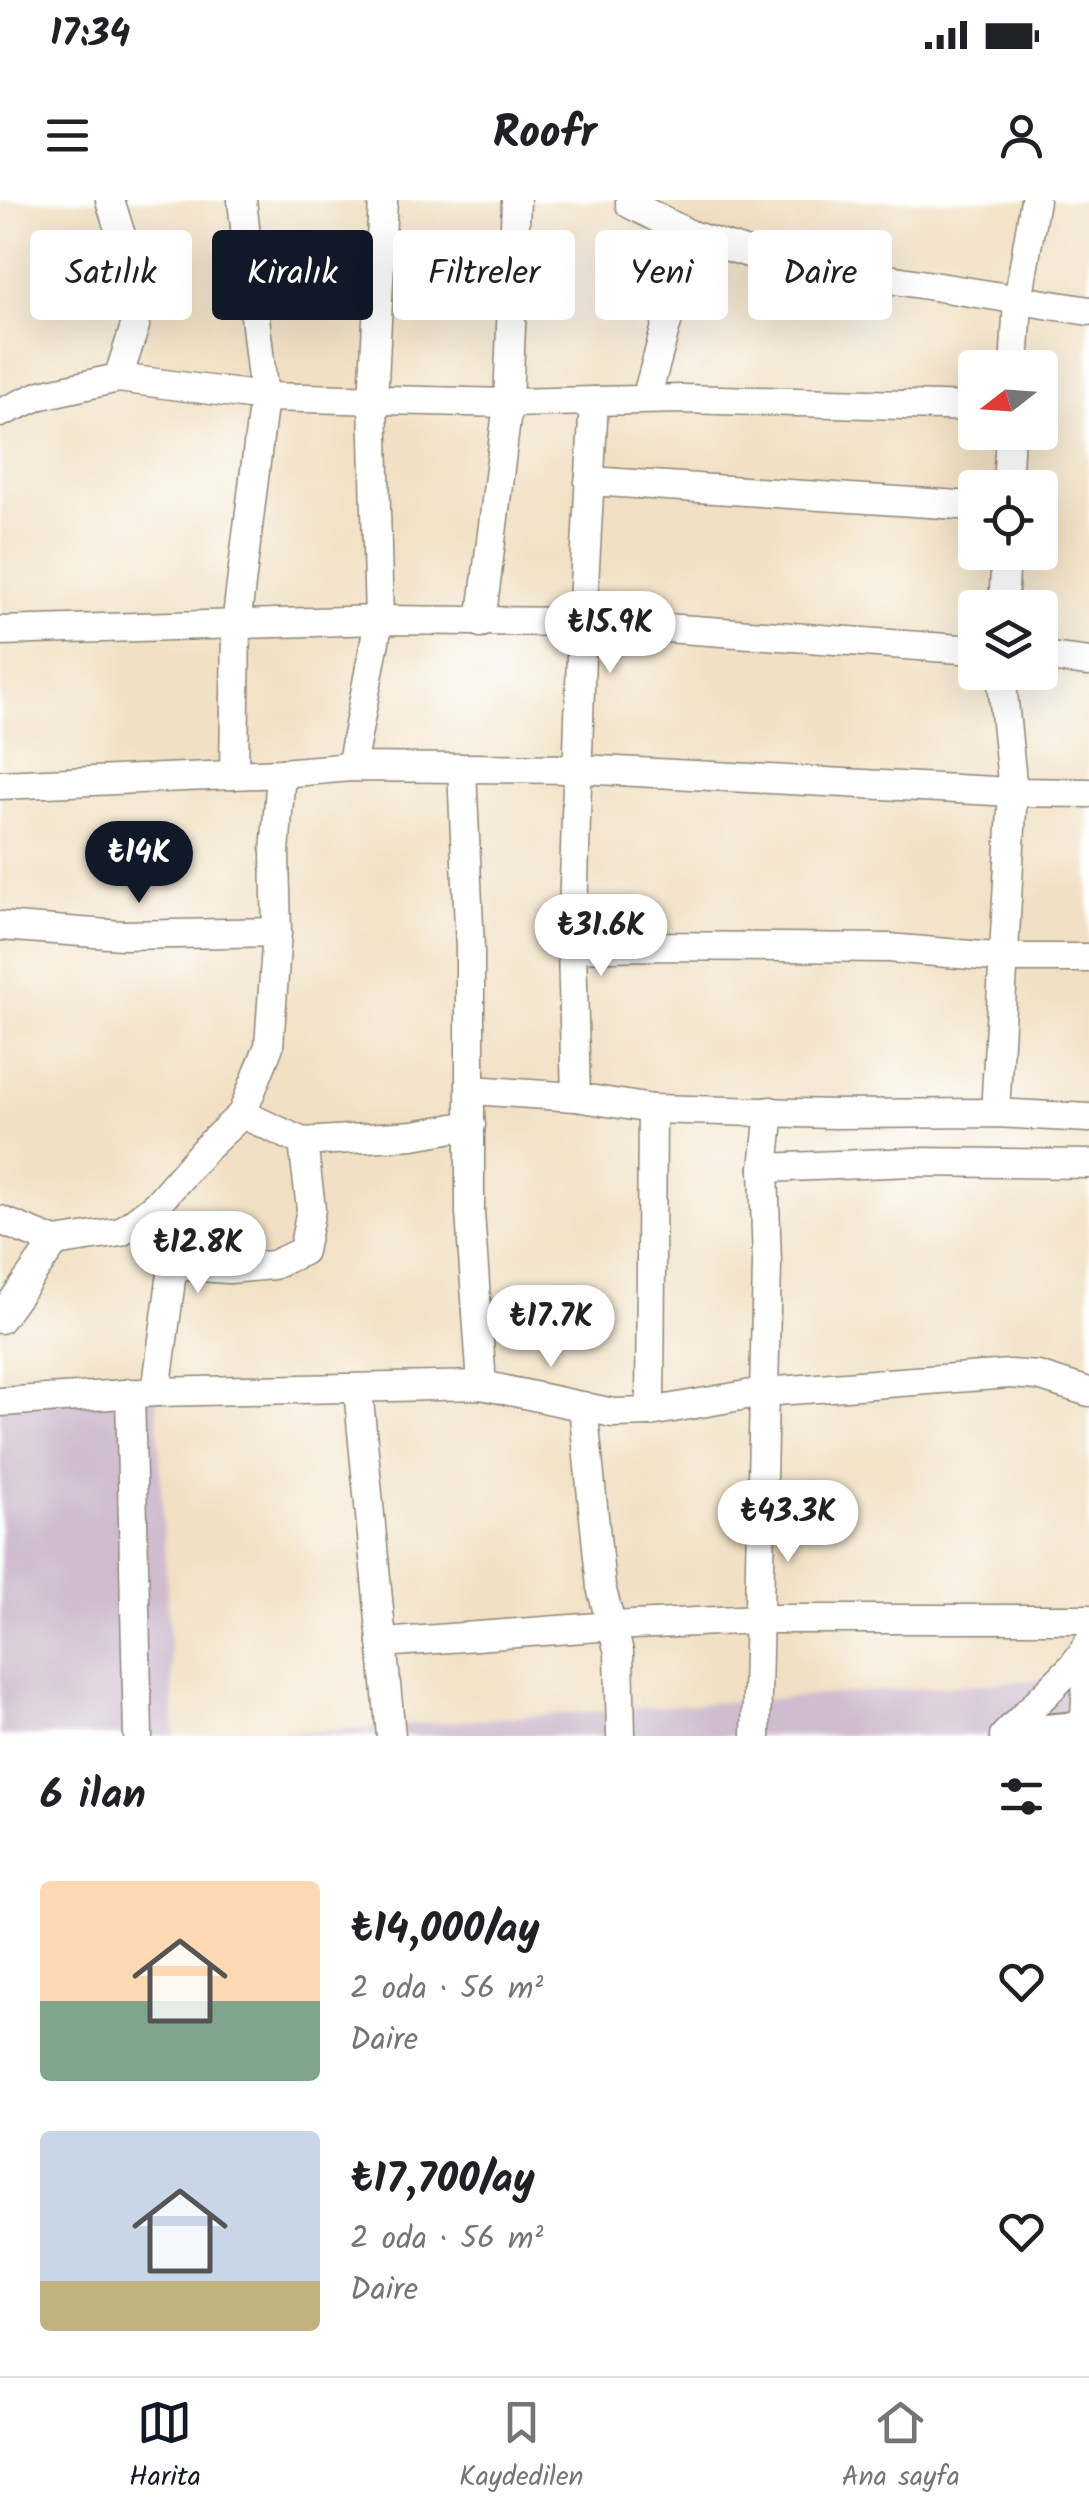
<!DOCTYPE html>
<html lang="tr">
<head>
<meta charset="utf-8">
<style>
  body { margin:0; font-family:Kalam,sans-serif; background:#f6f6f6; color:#202124; height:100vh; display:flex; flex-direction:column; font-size:38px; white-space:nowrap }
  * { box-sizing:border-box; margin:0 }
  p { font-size:32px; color:#757577 }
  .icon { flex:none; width:55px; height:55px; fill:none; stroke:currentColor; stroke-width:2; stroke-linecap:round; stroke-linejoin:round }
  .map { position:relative; height:1536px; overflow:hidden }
  .details { display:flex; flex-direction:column; background:#fff; flex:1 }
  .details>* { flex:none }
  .hud { position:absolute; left:30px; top:30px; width:1030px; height:90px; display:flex; gap:20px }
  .needle { width:65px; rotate:253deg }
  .tools { position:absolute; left:958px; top:150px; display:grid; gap:20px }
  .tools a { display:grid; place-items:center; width:100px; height:100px; border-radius:10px; background:#fff; box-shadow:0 10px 40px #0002; font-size:50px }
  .price { position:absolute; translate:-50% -85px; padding:0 22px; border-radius:35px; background:#fff; color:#222; font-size:32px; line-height:65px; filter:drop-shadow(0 2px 5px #0008) }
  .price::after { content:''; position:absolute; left:50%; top:60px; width:30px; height:22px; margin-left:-15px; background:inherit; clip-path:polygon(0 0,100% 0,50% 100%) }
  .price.current { background:#111827; color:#fff }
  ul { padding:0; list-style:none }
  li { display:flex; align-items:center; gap:30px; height:250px; padding:0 40px }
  li span { display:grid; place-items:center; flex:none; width:280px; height:200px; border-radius:10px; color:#555 }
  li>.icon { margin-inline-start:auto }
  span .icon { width:120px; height:120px; fill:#fffc; stroke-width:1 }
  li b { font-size:42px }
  h2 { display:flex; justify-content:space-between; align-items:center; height:120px; padding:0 40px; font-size:42px }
  .tag { padding:0 35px; border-radius:10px; background:#fff; box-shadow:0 10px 40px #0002; font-size:35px; line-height:90px }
  .tag.current { background:#111827; color:#fff }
  .status { display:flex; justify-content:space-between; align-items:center; height:70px; padding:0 50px; background:#fff; direction:ltr }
  .status svg { height:28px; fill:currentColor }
  header { display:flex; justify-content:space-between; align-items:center; height:130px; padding:0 40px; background:#fff; font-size:45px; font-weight:700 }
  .dock { display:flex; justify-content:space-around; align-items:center; height:140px; border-top:2px solid #e0e0e0; background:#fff; font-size:28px; color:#757577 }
  .dock a { display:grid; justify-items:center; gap:5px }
  .dock .current { color:#111827 }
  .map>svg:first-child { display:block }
  .industrial { fill:#cfbdcf }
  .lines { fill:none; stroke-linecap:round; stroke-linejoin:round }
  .minor-casing { stroke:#8e8677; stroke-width:31 }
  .highway-casing { stroke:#8e8677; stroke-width:44 }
  .minor { stroke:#fff; stroke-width:28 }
  .highway { stroke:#fff; stroke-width:40 }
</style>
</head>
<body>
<div class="status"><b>17:34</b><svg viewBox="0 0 49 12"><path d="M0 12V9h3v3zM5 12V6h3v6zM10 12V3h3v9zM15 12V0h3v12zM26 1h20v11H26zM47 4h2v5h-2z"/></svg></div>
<header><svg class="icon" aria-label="menu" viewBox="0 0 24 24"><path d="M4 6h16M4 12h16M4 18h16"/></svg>Roofr<svg class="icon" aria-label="person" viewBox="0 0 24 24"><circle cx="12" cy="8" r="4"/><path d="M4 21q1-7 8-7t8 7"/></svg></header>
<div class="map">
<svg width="1089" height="1536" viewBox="0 0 1089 1536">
  <rect width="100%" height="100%" fill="#fff"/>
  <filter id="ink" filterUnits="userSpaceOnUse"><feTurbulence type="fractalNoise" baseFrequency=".01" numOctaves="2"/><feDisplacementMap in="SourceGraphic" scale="20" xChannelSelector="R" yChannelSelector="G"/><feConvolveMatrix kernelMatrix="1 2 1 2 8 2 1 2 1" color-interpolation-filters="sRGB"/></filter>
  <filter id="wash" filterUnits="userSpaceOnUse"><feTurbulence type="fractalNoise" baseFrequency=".0048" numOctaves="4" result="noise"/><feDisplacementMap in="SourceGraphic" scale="40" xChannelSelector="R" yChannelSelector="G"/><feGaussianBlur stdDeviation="2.25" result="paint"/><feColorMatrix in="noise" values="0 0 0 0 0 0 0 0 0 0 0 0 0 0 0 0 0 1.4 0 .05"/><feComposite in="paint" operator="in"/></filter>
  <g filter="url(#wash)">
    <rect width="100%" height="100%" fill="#f1e0c3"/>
    <!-- industrial -->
    <g class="industrial">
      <polygon points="156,1192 175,1536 0,1536 0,1202"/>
      <polygon points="1089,1476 1089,1536 252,1536"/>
    </g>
  </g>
  <g filter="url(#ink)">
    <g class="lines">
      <!-- minor casing -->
      <g class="minor-casing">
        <g id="minor">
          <polyline points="110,0 125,48 135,126 118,178"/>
          <polyline points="630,0 630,4 691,35 770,60 1089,111"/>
          <polyline points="1014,168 1018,101 1035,0"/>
          <polyline points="646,199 691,35"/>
          <polyline points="0,213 41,195 118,178 264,197 242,0"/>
          <polyline points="589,281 975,306"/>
          <polyline points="1007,288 1010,232"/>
          <polyline points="1003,408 1006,352"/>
          <polyline points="481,423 508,203 516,0"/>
          <polyline points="0,431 379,420 582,422 975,450"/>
          <polyline points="1040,456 1089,462"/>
          <polyline points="351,567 379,420 373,201 383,0"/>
          <polyline points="462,570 470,749 470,1013 482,1185"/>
          <polyline points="234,575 236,425 264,197 508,203 683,199 975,207"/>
          <polyline points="0,585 281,573 351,567 580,569 1013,592 1089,593"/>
          <polyline points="0,726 122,735 277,732"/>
          <polyline points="572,748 582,422 594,201"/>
          <polyline points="471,890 576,897"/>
          <polyline points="652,909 834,914 995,913 1089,918"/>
          <polyline points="995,913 1013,592 1001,472"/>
          <polyline points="242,914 303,942 413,935 471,925"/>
          <polyline points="764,968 913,962 1089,964"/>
          <polyline points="0,1020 55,1042 121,1032 156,1005 205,949 242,914 269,846 277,732 275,653 281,573"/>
          <polyline points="173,1065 229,1069 273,1065 303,1051 311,1009 303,942"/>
          <polyline points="0,1119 55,1042"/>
          <polyline points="358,1189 391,1536"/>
          <polyline points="156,1192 173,1065 156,1005"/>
          <polyline points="130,1193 138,1536"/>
          <polyline points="0,1202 156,1192 482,1185 613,1213 650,1212 763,1192 1010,1174 1038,1176 1089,1192"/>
          <polyline points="583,1206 601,1387 619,1452 621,1536"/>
          <polyline points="650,1212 652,909 576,897 572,748 648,746 889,748 1006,758 1089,758"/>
          <polyline points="382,1443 612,1426 759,1419 1089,1419"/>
          <polyline points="756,1536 767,1064 764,968 770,911"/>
          <polyline points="1004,1536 1073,1466 1089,1444"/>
          <polyline points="1084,1536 1089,1442"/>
        </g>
      </g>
      <!-- highway casing -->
      <g class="highway-casing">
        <polyline id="highway" points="1035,1536 1089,1531"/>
      </g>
      <!-- minor -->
      <use href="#minor" class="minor"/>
      <!-- highway -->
      <use href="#highway" class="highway"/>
    </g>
  </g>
</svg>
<div class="tools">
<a><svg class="needle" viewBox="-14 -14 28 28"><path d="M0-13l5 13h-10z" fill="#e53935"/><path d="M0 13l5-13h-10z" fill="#757577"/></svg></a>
<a><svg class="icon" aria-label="locate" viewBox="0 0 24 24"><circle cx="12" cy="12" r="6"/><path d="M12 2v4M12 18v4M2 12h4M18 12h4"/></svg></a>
<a><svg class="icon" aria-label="layers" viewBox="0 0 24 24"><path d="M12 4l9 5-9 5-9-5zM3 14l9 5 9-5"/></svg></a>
</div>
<b class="price" style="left:610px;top:476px">₺15.9K</b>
<b class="price current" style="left:139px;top:706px">₺14K</b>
<b class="price" style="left:601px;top:779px">₺31.6K</b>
<b class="price" style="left:198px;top:1096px">₺12.8K</b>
<b class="price" style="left:551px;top:1170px">₺17.7K</b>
<b class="price" style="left:788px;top:1365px">₺43.3K</b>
<div class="hud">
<a class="tag">Satılık</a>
<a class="tag current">Kiralık</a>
<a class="tag">Filtreler</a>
<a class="tag">Yeni</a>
<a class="tag">Daire</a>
</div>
</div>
<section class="details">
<h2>6 ilan<svg class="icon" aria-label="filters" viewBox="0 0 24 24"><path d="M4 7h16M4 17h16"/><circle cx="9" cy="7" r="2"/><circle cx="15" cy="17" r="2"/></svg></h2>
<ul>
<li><span style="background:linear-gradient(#ffd9b3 60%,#7fa58c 0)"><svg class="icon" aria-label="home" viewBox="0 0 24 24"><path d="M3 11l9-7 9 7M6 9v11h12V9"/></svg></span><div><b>₺14,000/ay</b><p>2 oda · 56 m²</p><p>Daire</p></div><svg class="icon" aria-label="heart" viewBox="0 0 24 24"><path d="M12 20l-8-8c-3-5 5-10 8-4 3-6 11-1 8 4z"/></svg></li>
<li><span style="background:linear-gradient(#c9d6e8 75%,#c2b280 0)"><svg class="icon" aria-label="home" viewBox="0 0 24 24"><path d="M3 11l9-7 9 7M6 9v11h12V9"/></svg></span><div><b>₺17,700/ay</b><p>2 oda · 56 m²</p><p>Daire</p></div><svg class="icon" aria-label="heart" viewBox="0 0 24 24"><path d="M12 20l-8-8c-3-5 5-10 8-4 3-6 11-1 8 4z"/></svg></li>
</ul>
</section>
<nav class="dock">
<a class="current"><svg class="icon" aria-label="map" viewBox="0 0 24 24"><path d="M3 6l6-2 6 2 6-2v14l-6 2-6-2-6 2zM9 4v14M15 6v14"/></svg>Harita</a>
<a><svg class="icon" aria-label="saved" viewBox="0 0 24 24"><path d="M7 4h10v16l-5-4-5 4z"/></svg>Kaydedilen</a>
<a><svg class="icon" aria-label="home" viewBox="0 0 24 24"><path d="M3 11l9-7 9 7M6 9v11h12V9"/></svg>Ana sayfa</a>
</nav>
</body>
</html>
